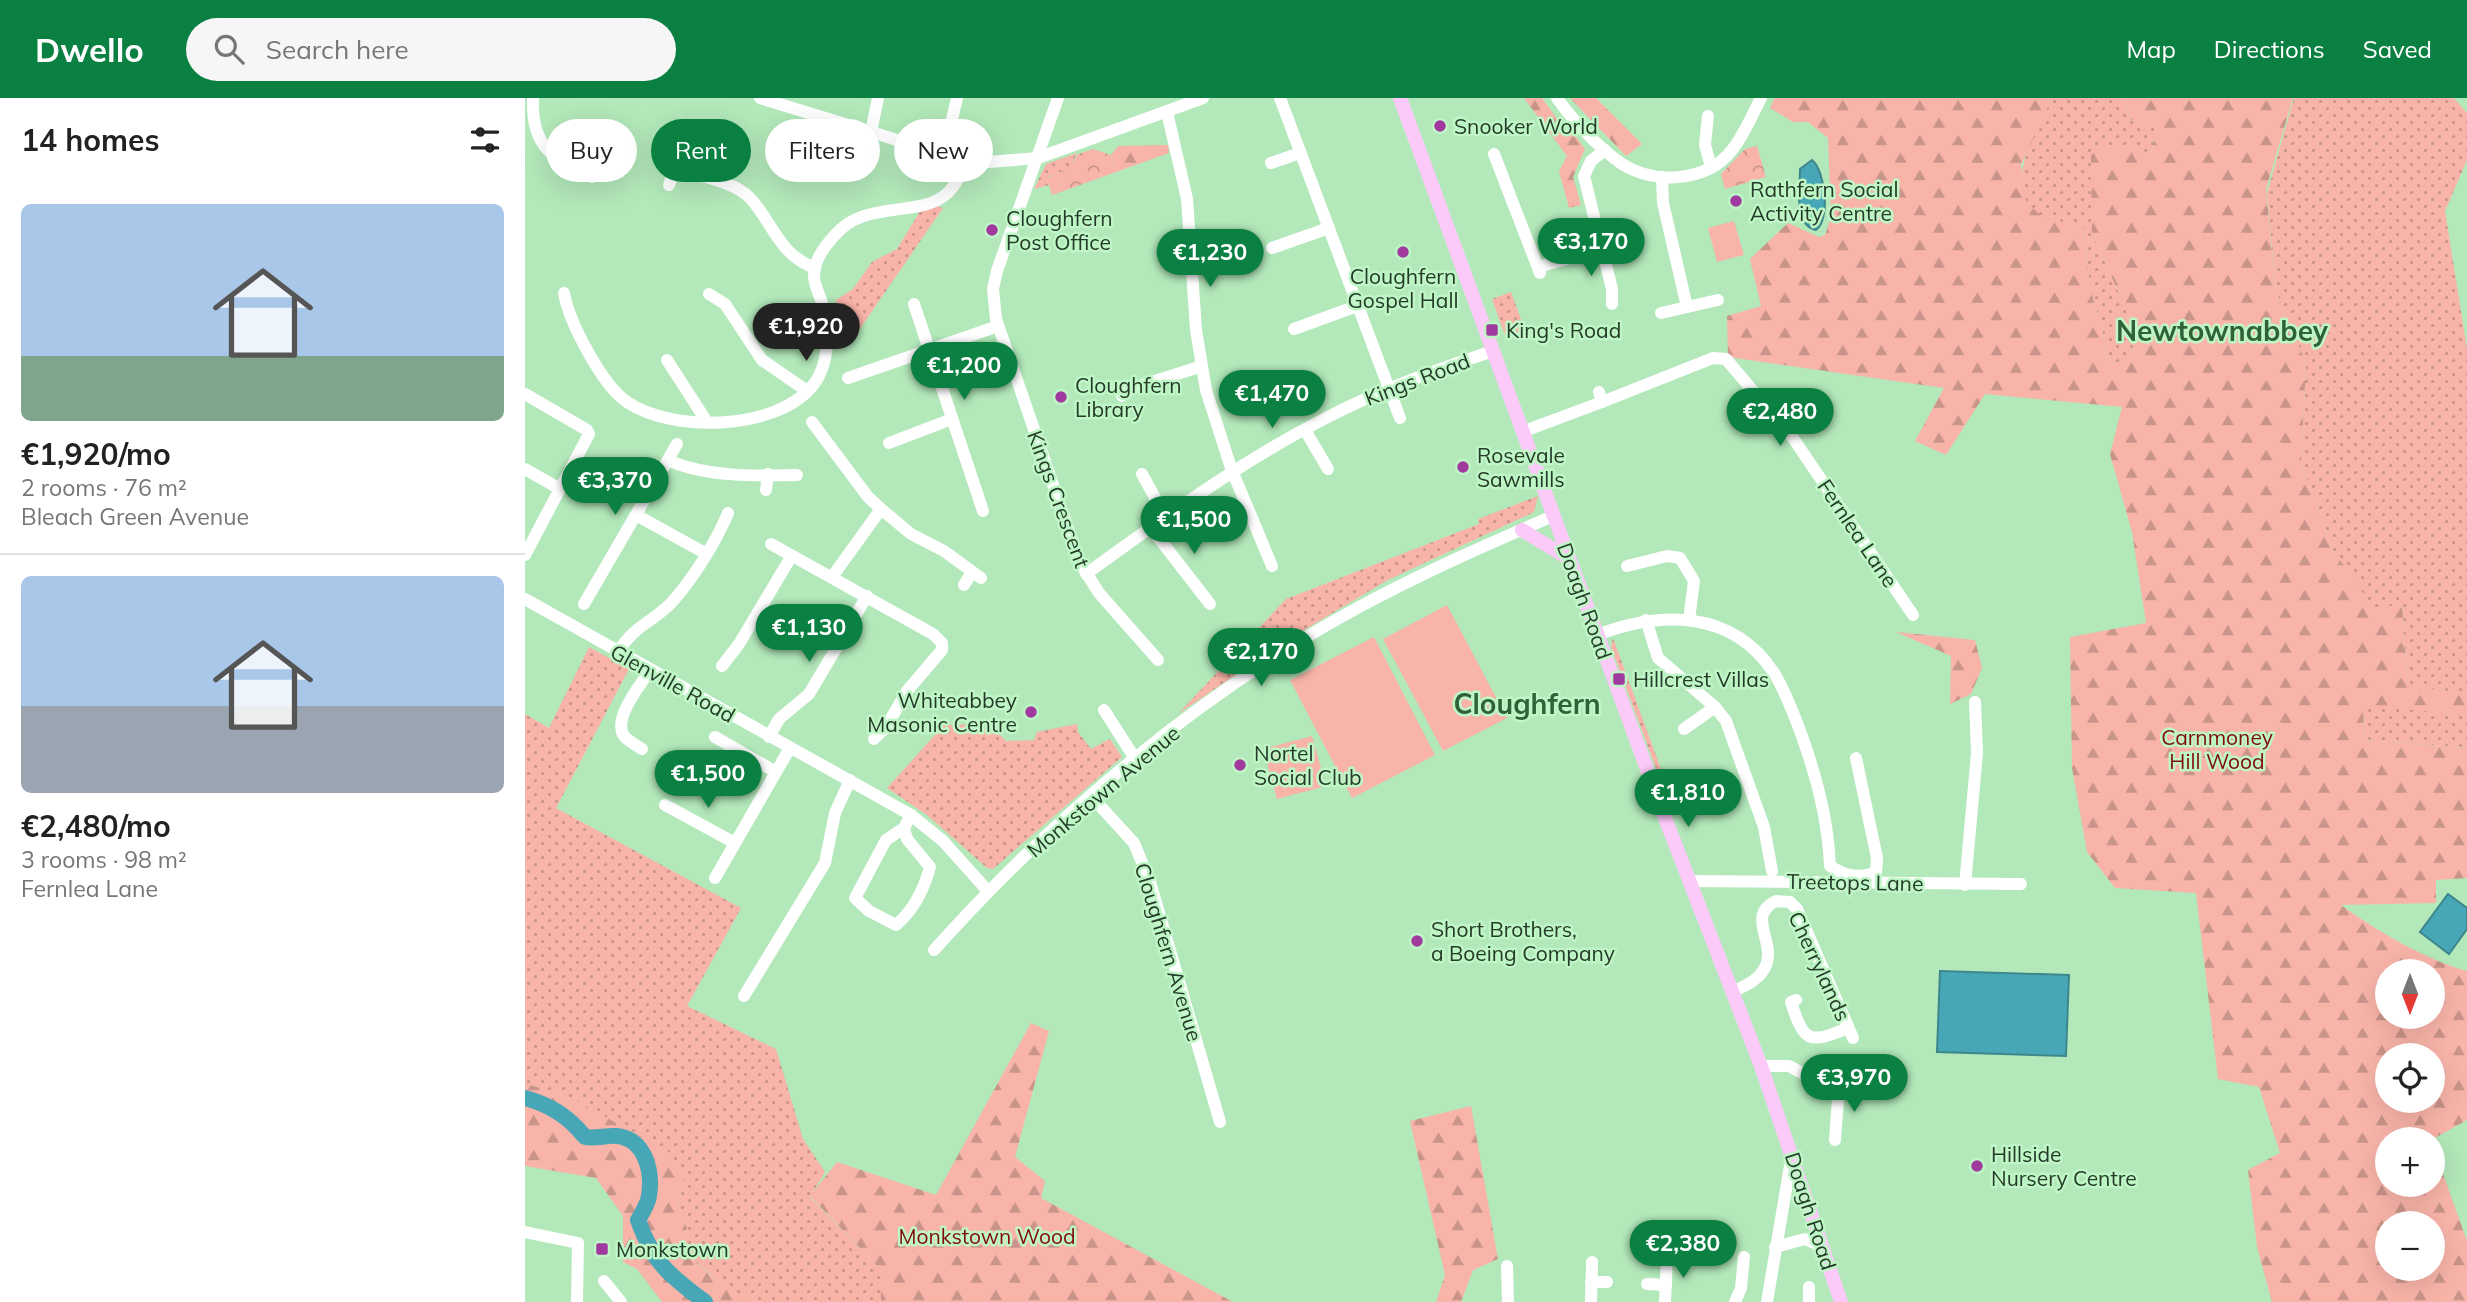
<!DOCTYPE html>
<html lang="en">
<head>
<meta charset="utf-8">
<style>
  body { margin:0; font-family:Mulish,sans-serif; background:#f6f6f6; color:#222; height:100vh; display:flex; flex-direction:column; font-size:26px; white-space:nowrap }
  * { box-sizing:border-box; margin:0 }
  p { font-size:23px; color:#767676 }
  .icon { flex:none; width:38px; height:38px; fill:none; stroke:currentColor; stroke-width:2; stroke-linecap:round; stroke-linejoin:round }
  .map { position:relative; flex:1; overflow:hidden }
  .sheet { display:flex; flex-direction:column; background:#fff; width:525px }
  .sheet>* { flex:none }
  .guide { position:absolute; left:21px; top:21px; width:665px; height:63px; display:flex; gap:14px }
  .needle { width:46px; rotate:180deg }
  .buttons { position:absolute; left:1850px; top:861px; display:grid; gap:14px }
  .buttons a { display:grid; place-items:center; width:70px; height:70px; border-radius:50%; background:#fff; box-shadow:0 7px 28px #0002; font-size:35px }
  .price { position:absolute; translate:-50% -60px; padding:0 16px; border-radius:24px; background:#0b8043; color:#fff; font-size:23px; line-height:46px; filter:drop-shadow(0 2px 4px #0008) }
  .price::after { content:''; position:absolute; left:50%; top:42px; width:21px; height:16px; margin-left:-10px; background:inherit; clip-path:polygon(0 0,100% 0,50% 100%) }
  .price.current { background:#222; color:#fff }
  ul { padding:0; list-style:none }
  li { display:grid; align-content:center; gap:14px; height:371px; padding:0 21px }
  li+li { border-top:2px solid #e0e0e0 }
  li span { display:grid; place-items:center; height:217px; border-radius:10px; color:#555 }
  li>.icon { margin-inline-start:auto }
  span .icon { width:126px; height:126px; fill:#fffc; stroke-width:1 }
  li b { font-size:30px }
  h2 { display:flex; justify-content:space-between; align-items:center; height:84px; padding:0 21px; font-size:30px }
  .chip { padding:0 24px; border-radius:32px; background:#fff; box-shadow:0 7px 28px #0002; font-size:24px; line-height:63px }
  .chip.current { background:#0b8043; color:#fff }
  header { display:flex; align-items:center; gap:42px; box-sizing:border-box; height:98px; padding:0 35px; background:#0b8043; color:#fff }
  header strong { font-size:33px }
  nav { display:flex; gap:38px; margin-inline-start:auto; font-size:24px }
  .search { width:490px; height:63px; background:#f6f6f6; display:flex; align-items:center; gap:18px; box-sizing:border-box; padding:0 24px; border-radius:38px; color:#767676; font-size:26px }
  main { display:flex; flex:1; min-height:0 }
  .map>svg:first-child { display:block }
  .grass { fill:url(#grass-dots) }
  .forest { fill:url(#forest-firs); fill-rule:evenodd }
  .park { fill:url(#park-crowns) }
  .garden { fill:#f9b4a9 }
  .water { fill:#47a7b6; stroke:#3d878c; stroke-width:2 }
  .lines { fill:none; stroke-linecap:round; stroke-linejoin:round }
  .river { stroke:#47a7b6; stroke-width:16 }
  .minor { stroke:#fff; stroke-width:12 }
  .major { stroke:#fccaf9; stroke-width:14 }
  .poi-dot { fill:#a03a9e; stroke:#bff6c6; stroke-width:2.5 }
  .labels { text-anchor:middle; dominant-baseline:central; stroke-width:5; stroke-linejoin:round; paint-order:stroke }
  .poi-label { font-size:21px; fill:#253b29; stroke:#bff6c6; text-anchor:start }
  .street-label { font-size:21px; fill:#253b29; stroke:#bff6c6 }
  .park-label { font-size:21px; fill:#7f0d0a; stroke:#bff6c6 }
  .district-label { font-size:28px; font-weight:bold; fill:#30623a; stroke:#bff6c6 }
</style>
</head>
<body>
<header>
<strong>Dwello</strong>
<div class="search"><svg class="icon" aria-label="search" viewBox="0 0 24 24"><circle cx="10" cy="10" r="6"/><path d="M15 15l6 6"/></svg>Search here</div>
<nav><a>Map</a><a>Directions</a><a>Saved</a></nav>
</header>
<main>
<section class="sheet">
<h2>14 homes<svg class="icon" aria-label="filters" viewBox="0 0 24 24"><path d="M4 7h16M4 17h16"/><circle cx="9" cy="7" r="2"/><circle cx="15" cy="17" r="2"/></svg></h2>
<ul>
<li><span style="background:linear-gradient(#a9c7e8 70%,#7fa58c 0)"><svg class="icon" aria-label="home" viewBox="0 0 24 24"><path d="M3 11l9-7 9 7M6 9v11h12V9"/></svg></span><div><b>€1,920/mo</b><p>2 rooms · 76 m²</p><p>Bleach Green Avenue</p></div></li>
<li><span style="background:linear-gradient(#a9c7e8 60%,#9aa5b1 0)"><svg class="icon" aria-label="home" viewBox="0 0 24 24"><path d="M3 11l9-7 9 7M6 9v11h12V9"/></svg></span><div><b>€2,480/mo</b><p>3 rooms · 98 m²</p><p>Fernlea Lane</p></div></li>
</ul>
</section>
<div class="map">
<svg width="1942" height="1204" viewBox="0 0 1942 1204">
  <defs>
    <pattern id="grass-dots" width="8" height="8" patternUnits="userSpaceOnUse" patternTransform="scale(1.75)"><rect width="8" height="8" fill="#f9b4a9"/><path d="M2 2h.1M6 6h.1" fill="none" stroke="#c9948a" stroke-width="1.8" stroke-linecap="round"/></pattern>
    <pattern id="forest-firs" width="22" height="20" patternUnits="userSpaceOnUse" patternTransform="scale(1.75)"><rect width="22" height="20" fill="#f9b4a9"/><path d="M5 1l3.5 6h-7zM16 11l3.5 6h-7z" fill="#c9948a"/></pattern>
    <pattern id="park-crowns" width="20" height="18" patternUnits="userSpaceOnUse" patternTransform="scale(1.75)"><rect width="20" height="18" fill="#f9b4a9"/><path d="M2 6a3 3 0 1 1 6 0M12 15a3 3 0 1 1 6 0" fill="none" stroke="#c9948a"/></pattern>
  </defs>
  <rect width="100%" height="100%" fill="#b2e8ba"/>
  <!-- grass -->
  <g class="grass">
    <path d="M 1527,0 L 1596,0 L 1607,22 L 1632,30 L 1626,55 L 1597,49 L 1575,49 L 1567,135 L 1601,211 L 1609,255 L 1592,266 L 1582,264 L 1577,230 L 1566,194 L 1558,127 C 1547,125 1530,126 1520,121 C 1472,100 1510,30 1527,0 Z"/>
    <polygon points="1769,0 1929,0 1942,15 1942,62 1920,113 1942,251 1942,596 1883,588 1877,507 1848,511 1808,452 1776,365 1781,265 1751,193 1742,95"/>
    <polygon points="552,55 544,71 523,79 524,87 509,91 521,66"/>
    <polygon points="409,107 418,110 332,235 317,242 311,202 328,191 347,164 372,151 397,110"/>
    <polygon points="986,194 1002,238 981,240 967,201"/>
    <polygon points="1013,398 1009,414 863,482 757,545 653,616 761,501 954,426 953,421"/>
    <polygon points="1088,540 1136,671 1132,673 1086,549"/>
    <polygon points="64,549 104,571 31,710 216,810 162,908 251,951 278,1041 300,1074 285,1099 356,1172 356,1204 230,1204 205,1192 168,1162 155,1148 162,1130 153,1110 159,1083 0,987 0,616 24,630"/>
    <polygon points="1838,605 1942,618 1942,650 1839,642"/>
    <polygon points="451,626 472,634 481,643 509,642 512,634 552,626 553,634 566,651 585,641 597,659 468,771 462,770 402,717 362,690 419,627"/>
  </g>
  <!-- forest -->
  <g class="forest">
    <polygon points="999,0 1017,0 1040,32 1049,36 1060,51 1048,79 1056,107 1044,110 1034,73 1042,58"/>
    <polygon points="1045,0 1071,0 1117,46 1101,58"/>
    <path d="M 1250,0 L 1527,0 L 1496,67 L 1501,103 L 1519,121 L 1558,127 L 1566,194 L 1577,230 L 1582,264 L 1591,266 L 1609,254 L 1601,211 L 1567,135 L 1566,57 L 1575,49 L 1597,49 L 1626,55 L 1632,30 L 1607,22 L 1596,0 L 1768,0 L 1741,91 L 1751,193 L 1781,265 L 1776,365 L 1808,452 L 1848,510 L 1877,507 L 1883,587 L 1942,596 L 1942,618 L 1838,606 L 1839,642 L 1942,650 L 1942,780 L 1911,782 L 1911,805 L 1816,807 C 1854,834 1897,860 1942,873 L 1942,1022 L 1908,1041 L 1862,1041 L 1862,1087 L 1908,1087 L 1908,1048 L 1942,1143 L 1942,1204 L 1747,1204 L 1732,1149 L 1723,1072 L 1755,1055 L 1734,989 L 1693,981 L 1671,795 L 1590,790 L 1562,754 L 1547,670 L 1545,539 L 1621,525 L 1607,434 L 1585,356 L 1597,309 L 1460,296 L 1421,357 L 1390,343 L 1419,290 L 1203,259 L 1202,218 L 1236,208 L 1225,161 L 1263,125 L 1294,139 L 1300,137 L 1306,119 L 1303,40 L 1283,24 L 1268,24 L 1245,10 ZM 1862,873 L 1908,873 L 1908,919 L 1862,919 ZM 1862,957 L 1908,957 L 1908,1003 L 1862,1003 ZM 1862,1125 L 1908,1125 L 1908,1171 L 1862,1171 Z"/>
    <polygon points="643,47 644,55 591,74 586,57 593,48"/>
    <polygon points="1371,534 1450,542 1457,570 1446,596 1425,606 1426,558"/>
    <polygon points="506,925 524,933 490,1059 520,1083 516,1100 708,1204 356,1204 356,1172 285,1098 312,1064 411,1097"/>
    <path d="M 0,986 L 39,996 L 147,1056 L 159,1083 L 153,1110 L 162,1130 L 155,1148 C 176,1172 201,1190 230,1204 L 137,1204 L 112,1171 L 98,1164 L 98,1118 L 71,1080 L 0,1068 Z"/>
    <polygon points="946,1008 973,1161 948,1172 936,1204 911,1204 920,1177 885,1023"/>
  </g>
  <!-- park -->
  <g class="park">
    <polygon points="1232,48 1241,79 1200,91 1196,76 1220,51"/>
    <polygon points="568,51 586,57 591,74 527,97 522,80 543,71 553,56"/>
  </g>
  <!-- garden -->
  <g class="garden">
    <polygon points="1209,123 1219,157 1192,164 1183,130"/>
    <polygon points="922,507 982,620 918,653 858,541"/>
    <polygon points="849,539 910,657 827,700 765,582"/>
    <polygon points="787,638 801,688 752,701 738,651"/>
  </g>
  <!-- water -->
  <g class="water">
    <path d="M 1287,62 C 1300,72 1306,121 1291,132 C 1268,127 1275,90 1275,71 Z"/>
    <polygon points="1923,796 1942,810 1942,831 1924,856 1895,834"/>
    <polygon points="1415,873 1544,877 1541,958 1412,954"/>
  </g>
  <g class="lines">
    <!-- river -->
    <path class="river" d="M 0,1000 C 25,1007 43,1018 60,1039 C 71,1041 81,1037 92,1038 C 120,1041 128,1073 124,1098 C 123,1106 117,1115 113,1122 C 128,1165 145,1178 180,1204"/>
    <!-- minor -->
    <g class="minor">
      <path d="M 8,0 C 6,49 27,60 67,79"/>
      <polyline points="235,0 395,49 464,64 513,60 678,0"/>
      <polyline points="533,0 472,173 468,191 471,221 555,465 574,495 633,562"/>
      <polyline points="755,0 875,320"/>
      <path d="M 1032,0 C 1048,23 1074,50 1097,66 C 1130,87 1182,84 1207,52 C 1219,37 1227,17 1236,0"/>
      <polyline points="642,14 662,101 671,232 681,292 706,370 747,468"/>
      <polyline points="1183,18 1180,47 1186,69"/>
      <polyline points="346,34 353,0"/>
      <polyline points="1080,52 1066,63 1059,78 1087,191 1087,206"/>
      <polyline points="419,56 432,0"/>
      <polyline points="969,56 1015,175"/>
      <polyline points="746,65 775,55"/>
      <path d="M 150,70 C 172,78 209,83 225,100 C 248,125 254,157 290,170"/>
      <polyline points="59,75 71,49 79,45"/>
      <polyline points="1137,79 1138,105 1162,209"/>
      <polyline points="144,87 153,62"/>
      <polyline points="747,150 804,130"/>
      <polyline points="1013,169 1077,151"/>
      <path d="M 39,195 C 44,224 77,287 102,304 C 148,335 253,333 289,286 C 304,266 305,233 298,209 C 296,199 290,190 289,179 C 289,162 299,149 310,137 C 349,91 426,136 439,61"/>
      <polyline points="184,196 200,206 237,262 282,293"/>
      <polyline points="389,206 458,413"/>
      <polyline points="1136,215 1193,202"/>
      <polyline points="769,231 832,208"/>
      <polyline points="142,262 182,324"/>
      <polyline points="323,280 473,228"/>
      <polyline points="0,296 62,332 64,336 0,457"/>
      <polyline points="597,298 608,290 677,268"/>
      <polyline points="1077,304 1188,260 1201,261 1268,340 1388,517"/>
      <polyline points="287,324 343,399 356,411 386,436 419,453 456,480"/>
      <polyline points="780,332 803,371"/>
      <polyline points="997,334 1077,304 1074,294"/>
      <polyline points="364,345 427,321"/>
      <path d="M 145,363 C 182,379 231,378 272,377"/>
      <polyline points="0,371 35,391"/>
      <polyline points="617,376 641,420"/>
      <polyline points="241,392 243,376"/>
      <polyline points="111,417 180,455"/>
      <polyline points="626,430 685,506"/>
      <polyline points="246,446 408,536 417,545 417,552 382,593 361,629 349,641"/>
      <polyline points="1102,468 1142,458 1155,460 1169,483 1164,522"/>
      <path d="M 561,476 C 637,421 715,364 799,321 C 852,293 911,272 968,253"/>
      <polyline points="307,479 356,411"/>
      <polyline points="439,487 447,474"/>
      <polyline points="0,501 386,717 418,743 462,792"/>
      <polyline points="59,506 152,346"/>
      <polyline points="1121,522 1133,560 1190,609 1201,623 1239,729 1247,773"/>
      <path d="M 1072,537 C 1135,513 1207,511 1249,575 C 1261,594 1269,617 1277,638 C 1292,681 1303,722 1305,768 C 1321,778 1333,781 1351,774 L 1352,760 L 1331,660"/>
      <path d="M 93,554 C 109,527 129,524 148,503 C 169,479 191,444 203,415"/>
      <polyline points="197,568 214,546 266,459"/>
      <polyline points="579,612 611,662"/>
      <polyline points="1159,631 1190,609"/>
      <polyline points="190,639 251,674"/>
      <polyline points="244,639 254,621 284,596 342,498"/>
      <path d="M 117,651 C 111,647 103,643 99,638 C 87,620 116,587 125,572"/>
      <polyline points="566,698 609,745 625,784 695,1024"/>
      <polyline points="140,707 210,745"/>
      <path d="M 379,730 L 361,742 L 330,800 L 344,813 L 371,827 C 389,812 399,791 405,769 L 382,741 L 379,730 L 386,717"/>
      <polyline points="190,780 265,650"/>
      <polyline points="1164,783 1496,786"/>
      <polyline points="1440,787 1452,655 1450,604"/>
      <path d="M 409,852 C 530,717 676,594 836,508 C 899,474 963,446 1028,418"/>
      <path d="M 1206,894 C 1283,865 1209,823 1251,803 L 1265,804 L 1272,811 L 1328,940"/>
      <polyline points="219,898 300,765 310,715 325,682"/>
      <path d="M 1271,902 L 1266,904 C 1279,945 1284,946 1323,930"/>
      <polyline points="1236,968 1264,968 1297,986 1351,991"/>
      <polyline points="1310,1042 1314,987"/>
      <polyline points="0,1134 53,1145 52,1204"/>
      <polyline points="1250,1149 1280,1141 1298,1149"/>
      <polyline points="982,1168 983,1204"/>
      <polyline points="79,1183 96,1204"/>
      <polyline points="1066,1184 1082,1184"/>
      <polyline points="1122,1186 1141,1187"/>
      <polyline points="1066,1204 1067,1164"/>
      <polyline points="1140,1204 1142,1159"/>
      <polyline points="1210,1204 1216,1190 1219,1159"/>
      <polyline points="1242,1204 1267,1056"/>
      <polyline points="1284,1204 1284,1189"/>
    </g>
    <!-- major -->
    <g class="major">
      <polyline points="875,0 1137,712 1236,968 1316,1204"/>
      <polyline points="997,432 1043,460"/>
    </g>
  </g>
  <!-- markers -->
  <g class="poi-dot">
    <circle cx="915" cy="28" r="7"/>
    <circle cx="1211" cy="103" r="7"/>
    <circle cx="467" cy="132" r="7"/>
    <circle cx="878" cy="154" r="7"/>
    <rect x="960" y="225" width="14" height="14" rx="3.5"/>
    <circle cx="536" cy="299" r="7"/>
    <circle cx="938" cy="369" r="7"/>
    <rect x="1087" y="574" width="14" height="14" rx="3.5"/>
    <circle cx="506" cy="614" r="7"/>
    <circle cx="715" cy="667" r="7"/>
    <circle cx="892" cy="843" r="7"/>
    <circle cx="1452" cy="1068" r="7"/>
    <rect x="70" y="1144" width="14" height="14" rx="3.5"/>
  </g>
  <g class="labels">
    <!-- poi labels -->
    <g class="poi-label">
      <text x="929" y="28">Snooker World</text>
      <text x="1225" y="91">Rathfern Social<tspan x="1225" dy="24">Activity Centre</tspan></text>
      <text x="481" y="120">Cloughfern<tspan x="481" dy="24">Post Office</tspan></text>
      <text x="878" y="178" text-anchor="middle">Cloughfern<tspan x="878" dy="24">Gospel Hall</tspan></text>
      <text x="981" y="232">King's Road</text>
      <text x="550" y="287">Cloughfern<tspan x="550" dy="24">Library</tspan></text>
      <text x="952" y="357">Rosevale<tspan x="952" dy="24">Sawmills</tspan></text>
      <text x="1108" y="581">Hillcrest Villas</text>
      <text x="492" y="602" text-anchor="end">Whiteabbey<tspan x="492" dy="24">Masonic Centre</tspan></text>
      <text x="729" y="655">Nortel<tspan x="729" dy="24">Social Club</tspan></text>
      <text x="906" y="831">Short Brothers,<tspan x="906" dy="24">a Boeing Company</tspan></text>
      <text x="1466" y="1056">Hillside<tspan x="1466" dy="24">Nursery Centre</tspan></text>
      <text x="91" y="1151">Monkstown</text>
    </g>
    <!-- street labels -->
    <g class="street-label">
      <text transform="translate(892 281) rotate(-21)">Kings Road</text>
      <text transform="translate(534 401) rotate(70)">Kings Crescent</text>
      <text transform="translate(1333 435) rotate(56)">Fernlea Lane</text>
      <text transform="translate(1060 503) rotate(70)">Doagh Road</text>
      <text transform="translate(148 585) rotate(29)">Glenville Road</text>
      <text transform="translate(578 693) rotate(-40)">Monkstown Avenue</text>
      <text transform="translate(1330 784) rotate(1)">Treetops Lane</text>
      <text transform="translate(644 854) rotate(73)">Cloughfern Avenue</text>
      <text transform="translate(1295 868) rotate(65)">Cherrylands</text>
      <text transform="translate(1286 1113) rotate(72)">Doagh Road</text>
    </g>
    <!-- park labels -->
    <g class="park-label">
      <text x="1692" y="639">Carnmoney<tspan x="1692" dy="24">Hill Wood</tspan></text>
      <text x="462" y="1138">Monkstown Wood</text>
    </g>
    <!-- district labels -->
    <g class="district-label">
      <text x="1697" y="232">Newtownabbey</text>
      <text x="1002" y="605">Cloughfern</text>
    </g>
  </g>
</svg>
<div class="buttons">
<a><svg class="needle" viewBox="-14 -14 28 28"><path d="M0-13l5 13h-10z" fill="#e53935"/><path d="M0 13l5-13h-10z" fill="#767676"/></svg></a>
<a><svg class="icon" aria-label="locate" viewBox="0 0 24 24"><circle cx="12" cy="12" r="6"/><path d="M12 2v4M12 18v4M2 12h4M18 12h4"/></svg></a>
<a>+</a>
<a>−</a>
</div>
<b class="price" style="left:1066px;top:180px">€3,170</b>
<b class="price" style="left:685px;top:191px">€1,230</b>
<b class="price current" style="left:281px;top:265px">€1,920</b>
<b class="price" style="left:439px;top:304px">€1,200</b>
<b class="price" style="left:747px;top:332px">€1,470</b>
<b class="price" style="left:1255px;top:350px">€2,480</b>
<b class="price" style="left:90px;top:419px">€3,370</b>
<b class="price" style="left:669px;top:458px">€1,500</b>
<b class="price" style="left:284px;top:566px">€1,130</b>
<b class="price" style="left:736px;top:590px">€2,170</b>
<b class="price" style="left:183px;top:712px">€1,500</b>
<b class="price" style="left:1163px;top:731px">€1,810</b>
<b class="price" style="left:1329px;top:1016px">€3,970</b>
<b class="price" style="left:1158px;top:1182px">€2,380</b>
<div class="guide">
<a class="chip">Buy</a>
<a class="chip current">Rent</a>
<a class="chip">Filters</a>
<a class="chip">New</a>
</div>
</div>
</main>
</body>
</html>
